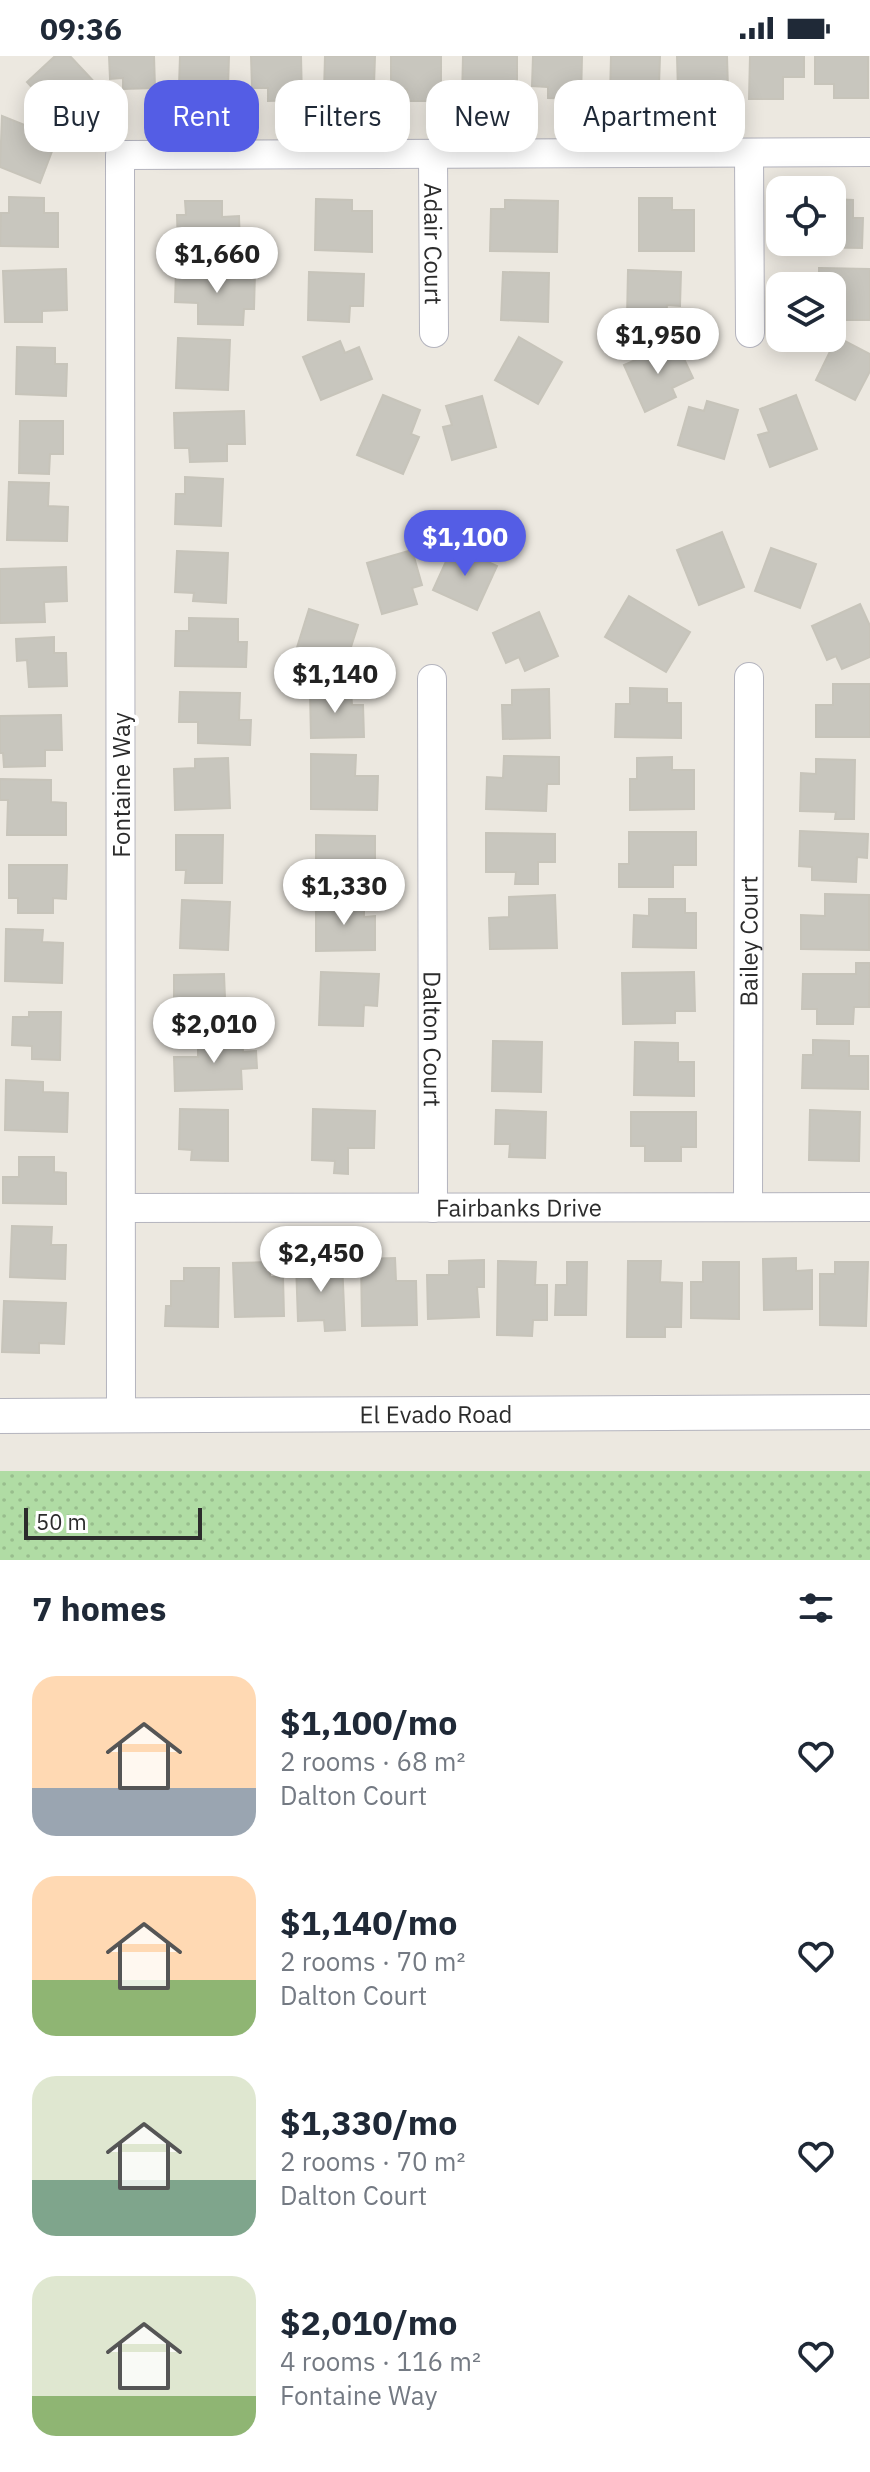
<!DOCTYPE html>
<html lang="en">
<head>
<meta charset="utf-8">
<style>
  body { margin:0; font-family:"IBM Plex Sans",sans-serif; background:#f6f6f7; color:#1f2937; height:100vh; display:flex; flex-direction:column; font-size:30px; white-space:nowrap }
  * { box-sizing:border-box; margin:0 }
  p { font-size:26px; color:#747a83 }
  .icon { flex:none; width:44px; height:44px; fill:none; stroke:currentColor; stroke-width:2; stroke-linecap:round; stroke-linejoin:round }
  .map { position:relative; height:1504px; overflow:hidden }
  .drawer { display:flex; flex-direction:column; background:#fff; flex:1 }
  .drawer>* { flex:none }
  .guide { position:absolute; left:24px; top:24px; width:822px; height:72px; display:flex; gap:16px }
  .controls { position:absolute; left:766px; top:120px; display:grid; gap:16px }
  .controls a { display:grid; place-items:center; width:80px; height:80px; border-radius:16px; background:#fff; box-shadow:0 4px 20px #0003; font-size:40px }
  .scale { position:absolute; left:24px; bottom:20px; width:178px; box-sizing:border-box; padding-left:8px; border:4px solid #2c2c2c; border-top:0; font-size:22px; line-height:28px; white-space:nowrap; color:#2c2c2c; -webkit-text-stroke:6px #fff; paint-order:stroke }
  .price { position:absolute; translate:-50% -68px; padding:0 18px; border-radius:28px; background:#fff; color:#222; font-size:26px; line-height:52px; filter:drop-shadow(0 2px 4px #0008) }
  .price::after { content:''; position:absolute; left:50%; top:48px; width:24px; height:18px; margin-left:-12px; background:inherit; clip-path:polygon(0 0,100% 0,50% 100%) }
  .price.on { background:#545de5; color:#fff }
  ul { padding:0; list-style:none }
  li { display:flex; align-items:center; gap:24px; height:200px; padding:0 32px }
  li span { display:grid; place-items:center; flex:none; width:224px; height:160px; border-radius:24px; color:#555 }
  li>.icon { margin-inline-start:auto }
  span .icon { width:96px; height:96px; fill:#fffc; stroke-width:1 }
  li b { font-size:34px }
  h2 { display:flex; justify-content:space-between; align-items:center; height:96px; padding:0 32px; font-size:34px }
  .pill { padding:0 28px; border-radius:24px; background:#fff; box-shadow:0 4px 20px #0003; font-size:28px; line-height:72px }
  .pill.on { background:#545de5; color:#fff }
  .status { display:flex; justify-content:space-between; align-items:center; height:56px; padding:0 40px; background:#fff; direction:ltr }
  .status svg { height:22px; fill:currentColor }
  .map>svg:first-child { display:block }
  .grass { fill:url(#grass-dots) }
  .building { fill:#c8c6be; stroke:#c7c4ba; stroke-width:2 }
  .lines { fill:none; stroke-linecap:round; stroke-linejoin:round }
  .minor-casing { stroke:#b4b4be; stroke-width:30 }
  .tertiary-casing { stroke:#b4b4be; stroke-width:36 }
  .minor { stroke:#fff; stroke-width:28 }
  .tertiary { stroke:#fff; stroke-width:34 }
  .labels { text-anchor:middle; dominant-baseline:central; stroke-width:8; stroke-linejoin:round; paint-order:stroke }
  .street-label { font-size:24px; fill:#2c2c2c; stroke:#fff }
</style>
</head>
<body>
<div class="status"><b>09:36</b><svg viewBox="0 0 49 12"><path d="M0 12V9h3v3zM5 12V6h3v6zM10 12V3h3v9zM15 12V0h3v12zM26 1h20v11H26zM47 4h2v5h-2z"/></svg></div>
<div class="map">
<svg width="870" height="1504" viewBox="0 0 870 1504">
  <defs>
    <pattern id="grass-dots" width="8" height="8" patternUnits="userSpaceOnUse" patternTransform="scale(2)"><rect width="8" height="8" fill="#b0dca4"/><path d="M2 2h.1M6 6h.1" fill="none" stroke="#98bd8d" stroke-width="1.8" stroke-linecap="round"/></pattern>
  </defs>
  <rect width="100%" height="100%" fill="#ece8e0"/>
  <!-- grass -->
  <rect class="grass" x="0" y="1415" width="870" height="89"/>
  <!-- building -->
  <g class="building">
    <polygon points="55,0 70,0 98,30 62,64 27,26"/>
    <polygon points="109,0 154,0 155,32 123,33 123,22 110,23"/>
    <polygon points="180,0 229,0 228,31 179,30"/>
    <polygon points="251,0 301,0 302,44 268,45 268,32 252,32"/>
    <polygon points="325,0 375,0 374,29 359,29 359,37 324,36"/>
    <polygon points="391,0 441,0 441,45 407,45 407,33 391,33"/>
    <polygon points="463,0 517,0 517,28 499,28 499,43 462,43"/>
    <polygon points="533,0 582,0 581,43 548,42 548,31 532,30"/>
    <polygon points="611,0 660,0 659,29 646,29 645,44 610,43"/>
    <polygon points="677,0 727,0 728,33 678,35"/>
    <polygon points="750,0 804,0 804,21 783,21 783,43 749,43"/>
    <polygon points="815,0 868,0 868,42 834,42 834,28 815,28"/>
    <polygon points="2,60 57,82 40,127 0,111"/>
    <polygon points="9,141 44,142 44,157 58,157 58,191 0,190 1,157 9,157"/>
    <polygon points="639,142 672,142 672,154 694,154 694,195 639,195"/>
    <polygon points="316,143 352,144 352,155 372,155 372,196 315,194"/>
    <polygon points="832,143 853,144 853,162 863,162 862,192 805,191 805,186 832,186"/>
    <polygon points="505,144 558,145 557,196 490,195 491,153 505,153"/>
    <polygon points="185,145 222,145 222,161 239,160 240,192 178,193 177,159 186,159"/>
    <polygon points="819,212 870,213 870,264 842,264 842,254 832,254 832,230 819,230"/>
    <polygon points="66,213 67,254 42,255 42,266 5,266 3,215"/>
    <polygon points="176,214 255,216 254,253 244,253 243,269 198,268 198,247 175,246"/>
    <polygon points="628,214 681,216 680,250 667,249 666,265 627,263"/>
    <polygon points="309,216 364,218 363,250 350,250 349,266 308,264"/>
    <polygon points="503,216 549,217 548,266 501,264"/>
    <polygon points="519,281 562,306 538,348 495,324"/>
    <polygon points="837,281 870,298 870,315 855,344 816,324"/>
    <polygon points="178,282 230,284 228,334 176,332"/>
    <polygon points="340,285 345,297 359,291 372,323 321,344 303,301"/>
    <polygon points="676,286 693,322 672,332 676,341 645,356 624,309"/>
    <polygon points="17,291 55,292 55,308 67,308 66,340 16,338"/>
    <polygon points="383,339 420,354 411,378 419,381 403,418 357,399"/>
    <polygon points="796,339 817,393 770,411 758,379 769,376 760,353"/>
    <polygon points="482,340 496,391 452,404 443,371 452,369 446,350"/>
    <polygon points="707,345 738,354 724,403 678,389 689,351 704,355"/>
    <polygon points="244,355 245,388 227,388 227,405 190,406 189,392 175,392 174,357"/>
    <polygon points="20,365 63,365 63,398 50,398 49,418 19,417"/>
    <polygon points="185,421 223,423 221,470 175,468 176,438 185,438"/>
    <polygon points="9,426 49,427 48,450 68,451 67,485 7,484"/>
    <polygon points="722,476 744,531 699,549 677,494"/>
    <polygon points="453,490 497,510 477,554 433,534"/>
    <polygon points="771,492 816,508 800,552 755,535"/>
    <polygon points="412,494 422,529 412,532 417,548 382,558 367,507"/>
    <polygon points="177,495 228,497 226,547 193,545 194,537 175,536"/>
    <polygon points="66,511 67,545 44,546 45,566 0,567 0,513"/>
    <polygon points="629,540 690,576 666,616 605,581"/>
    <polygon points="860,548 870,570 870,601 842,613 836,600 827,604 812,570"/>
    <polygon points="309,553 358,569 343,616 294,601"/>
    <polygon points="539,556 558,600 525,615 519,601 506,607 493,577"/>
    <polygon points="189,562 238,563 238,586 247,586 246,611 175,610 176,575 189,575"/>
    <polygon points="54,581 54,597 66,597 67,630 29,631 27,604 17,605 16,583"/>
    <polygon points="833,628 870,628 870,681 816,681 816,649 833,649"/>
    <polygon points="630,632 667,633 667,647 681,647 681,682 615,681 616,648 630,648"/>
    <polygon points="351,633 352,649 363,649 364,681 311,682 310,634"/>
    <polygon points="549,633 550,682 503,683 502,649 512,649 512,634"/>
    <polygon points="180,636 240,637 239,664 251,664 250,689 198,687 198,666 179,666"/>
    <polygon points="61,659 62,694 45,694 45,710 4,711 3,697 0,697 0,660"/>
    <polygon points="311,698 356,699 355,720 378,720 377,754 311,753"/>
    <polygon points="504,700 559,701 559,728 547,728 546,755 486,753 487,721 503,722"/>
    <polygon points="672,701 672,714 694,714 694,753 630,754 630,723 637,723 637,702"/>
    <polygon points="228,702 230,752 175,754 174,713 195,712 195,703"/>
    <polygon points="816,703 855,704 854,763 835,763 836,756 800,755 801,717 816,718"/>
    <polygon points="0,723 51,724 51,746 66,747 66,779 7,779 8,744 0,744"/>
    <polygon points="800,775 868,778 867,802 857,801 856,826 812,824 812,811 799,810"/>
    <polygon points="629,776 696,776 696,809 673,809 673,831 619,831 619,808 629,808"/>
    <polygon points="486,777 555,778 555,806 538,806 538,828 515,828 516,816 486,816"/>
    <polygon points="176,779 223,779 222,827 185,827 186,814 176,814"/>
    <polygon points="316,779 375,780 375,813 362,813 362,827 327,827 327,810 316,810"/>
    <polygon points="9,809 67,809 66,843 53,842 53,857 18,857 18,842 9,842"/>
    <polygon points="825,838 869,839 869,894 801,893 801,859 825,860"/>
    <polygon points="555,839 557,892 490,893 489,862 509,861 509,841"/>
    <polygon points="649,843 685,843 685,857 696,857 696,892 633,891 634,859 649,860"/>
    <polygon points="182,844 230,846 228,894 180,892"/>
    <polygon points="364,845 364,861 375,860 375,894 316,895 316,846"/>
    <polygon points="6,873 43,874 42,886 63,887 62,927 5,925"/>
    <polygon points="856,907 870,907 869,951 854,951 853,968 817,968 817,953 802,953 803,918 856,918"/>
    <polygon points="321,916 379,918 377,950 364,949 363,970 319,969"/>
    <polygon points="694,916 695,955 675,955 675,967 623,968 622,917"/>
    <polygon points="224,918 226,967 189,968 188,953 174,953 174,919"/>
    <polygon points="29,956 61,956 60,1004 32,1003 32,990 12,989 13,961 29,961"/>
    <polygon points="242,980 243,996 256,995 257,1012 241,1013 242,1033 175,1035 174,1001 198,1001 198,981"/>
    <polygon points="813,984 849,985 849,1000 868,1000 868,1033 802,1032 803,999 813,999"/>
    <polygon points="493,985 542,986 541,1036 492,1035"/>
    <polygon points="635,986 678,987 678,1006 694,1006 694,1040 634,1039"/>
    <polygon points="6,1024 43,1026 43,1036 68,1037 67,1076 5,1074"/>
    <polygon points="180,1053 228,1054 228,1105 191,1104 192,1094 179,1093"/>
    <polygon points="313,1053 375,1055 374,1092 348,1092 348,1118 334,1117 335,1105 312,1104"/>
    <polygon points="496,1054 546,1056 545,1102 509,1101 510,1088 495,1088"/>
    <polygon points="810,1054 860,1056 859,1105 809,1104"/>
    <polygon points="631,1056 696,1056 696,1091 681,1091 681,1105 645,1105 645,1090 631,1090"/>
    <polygon points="19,1101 54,1101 54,1116 66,1117 66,1148 3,1147 3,1121 19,1121"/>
    <polygon points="12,1170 52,1171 51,1189 66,1189 65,1223 10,1221"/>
    <polygon points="395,1202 396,1225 416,1225 417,1269 362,1270 361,1203"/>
    <polygon points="796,1202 796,1215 812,1214 812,1253 764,1254 763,1203"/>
    <polygon points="484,1204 484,1231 477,1231 479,1261 428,1263 427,1219 449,1219 449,1205"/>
    <polygon points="342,1205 345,1274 325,1275 324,1264 298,1265 296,1207"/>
    <polygon points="498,1205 536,1206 535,1229 547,1229 547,1264 533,1264 532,1280 497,1279"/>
    <polygon points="628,1205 661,1205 660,1226 682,1227 681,1271 665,1271 665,1281 627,1281"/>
    <polygon points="270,1206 270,1221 283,1221 284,1260 235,1261 233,1207"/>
    <polygon points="567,1206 587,1206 586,1259 555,1259 556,1229 567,1229"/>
    <polygon points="703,1206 739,1206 739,1263 691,1262 691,1226 703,1226"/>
    <polygon points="835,1206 868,1206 866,1270 820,1269 820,1218 835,1218"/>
    <polygon points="184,1212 219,1212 218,1271 165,1270 166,1250 171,1250 171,1225 184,1225"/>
    <polygon points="4,1245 66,1247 64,1288 39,1287 39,1297 2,1296"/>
  </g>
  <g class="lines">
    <!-- minor casing -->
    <g class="minor-casing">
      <g id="minor">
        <polyline points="749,97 750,277"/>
        <path id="s1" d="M 433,98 L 434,277"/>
        <path id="s2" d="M 432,623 L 433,1152"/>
        <path id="s3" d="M 748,1151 L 749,621"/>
        <path id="s4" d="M 121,1152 L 870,1151"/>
        <polyline points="121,1360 120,99 870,96"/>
      </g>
    </g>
    <!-- tertiary casing -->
    <g class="tertiary-casing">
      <g id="tertiary">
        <path id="s5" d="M 0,1360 L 870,1356"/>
      </g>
    </g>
    <!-- minor -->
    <use href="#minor" class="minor"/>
    <!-- tertiary -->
    <use href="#tertiary" class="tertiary"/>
  </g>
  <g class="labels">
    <!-- street labels -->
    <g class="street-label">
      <text stroke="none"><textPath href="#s1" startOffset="90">Adair Court</textPath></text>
      <text transform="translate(121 729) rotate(-90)">Fontaine Way</text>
      <text stroke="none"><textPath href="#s3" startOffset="266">Bailey Court</textPath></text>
      <text stroke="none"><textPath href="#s2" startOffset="360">Dalton Court</textPath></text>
      <text stroke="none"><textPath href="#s4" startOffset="398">Fairbanks Drive</textPath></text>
      <text stroke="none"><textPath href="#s5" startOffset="436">El Evado Road</textPath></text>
    </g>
  </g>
</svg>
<div class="controls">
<a><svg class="icon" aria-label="locate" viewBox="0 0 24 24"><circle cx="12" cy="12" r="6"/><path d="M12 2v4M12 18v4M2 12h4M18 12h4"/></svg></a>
<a><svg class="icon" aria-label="layers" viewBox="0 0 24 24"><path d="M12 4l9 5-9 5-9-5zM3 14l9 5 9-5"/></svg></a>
</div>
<div class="scale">50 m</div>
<b class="price" style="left:217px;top:239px">$1,660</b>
<b class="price" style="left:658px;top:320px">$1,950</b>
<b class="price on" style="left:465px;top:522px">$1,100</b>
<b class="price" style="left:335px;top:659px">$1,140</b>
<b class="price" style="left:344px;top:871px">$1,330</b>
<b class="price" style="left:214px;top:1009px">$2,010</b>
<b class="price" style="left:321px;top:1238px">$2,450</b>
<div class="guide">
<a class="pill">Buy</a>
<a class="pill on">Rent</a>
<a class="pill">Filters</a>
<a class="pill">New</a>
<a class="pill">Apartment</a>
</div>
</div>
<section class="drawer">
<h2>7 homes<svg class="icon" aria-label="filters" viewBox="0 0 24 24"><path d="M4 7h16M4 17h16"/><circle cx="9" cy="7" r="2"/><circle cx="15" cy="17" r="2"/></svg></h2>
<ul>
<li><span style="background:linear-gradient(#ffd9b3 70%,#9aa5b1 0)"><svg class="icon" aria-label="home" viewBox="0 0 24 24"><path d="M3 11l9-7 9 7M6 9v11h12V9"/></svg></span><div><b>$1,100/mo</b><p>2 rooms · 68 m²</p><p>Dalton Court</p></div><svg class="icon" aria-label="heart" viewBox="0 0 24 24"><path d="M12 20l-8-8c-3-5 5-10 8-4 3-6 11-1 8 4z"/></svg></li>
<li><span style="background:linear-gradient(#ffd9b3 65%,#8fb573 0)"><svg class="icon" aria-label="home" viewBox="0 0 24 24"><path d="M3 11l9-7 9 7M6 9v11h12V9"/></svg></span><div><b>$1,140/mo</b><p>2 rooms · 70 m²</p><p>Dalton Court</p></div><svg class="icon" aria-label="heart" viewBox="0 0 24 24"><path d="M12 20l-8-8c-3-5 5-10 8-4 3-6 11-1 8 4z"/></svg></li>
<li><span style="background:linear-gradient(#dfe7d0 65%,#7fa58c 0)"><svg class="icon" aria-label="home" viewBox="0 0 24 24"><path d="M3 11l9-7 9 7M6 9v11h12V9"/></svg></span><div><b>$1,330/mo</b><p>2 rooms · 70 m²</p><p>Dalton Court</p></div><svg class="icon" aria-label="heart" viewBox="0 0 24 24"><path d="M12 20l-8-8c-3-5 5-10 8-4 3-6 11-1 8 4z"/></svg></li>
<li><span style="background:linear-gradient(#dfe7d0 75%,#8fb573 0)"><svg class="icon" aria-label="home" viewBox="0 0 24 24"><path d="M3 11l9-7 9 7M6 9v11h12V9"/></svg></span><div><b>$2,010/mo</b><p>4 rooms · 116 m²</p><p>Fontaine Way</p></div><svg class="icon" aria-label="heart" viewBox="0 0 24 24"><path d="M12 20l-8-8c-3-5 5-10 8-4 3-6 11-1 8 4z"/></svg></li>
</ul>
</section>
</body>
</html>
